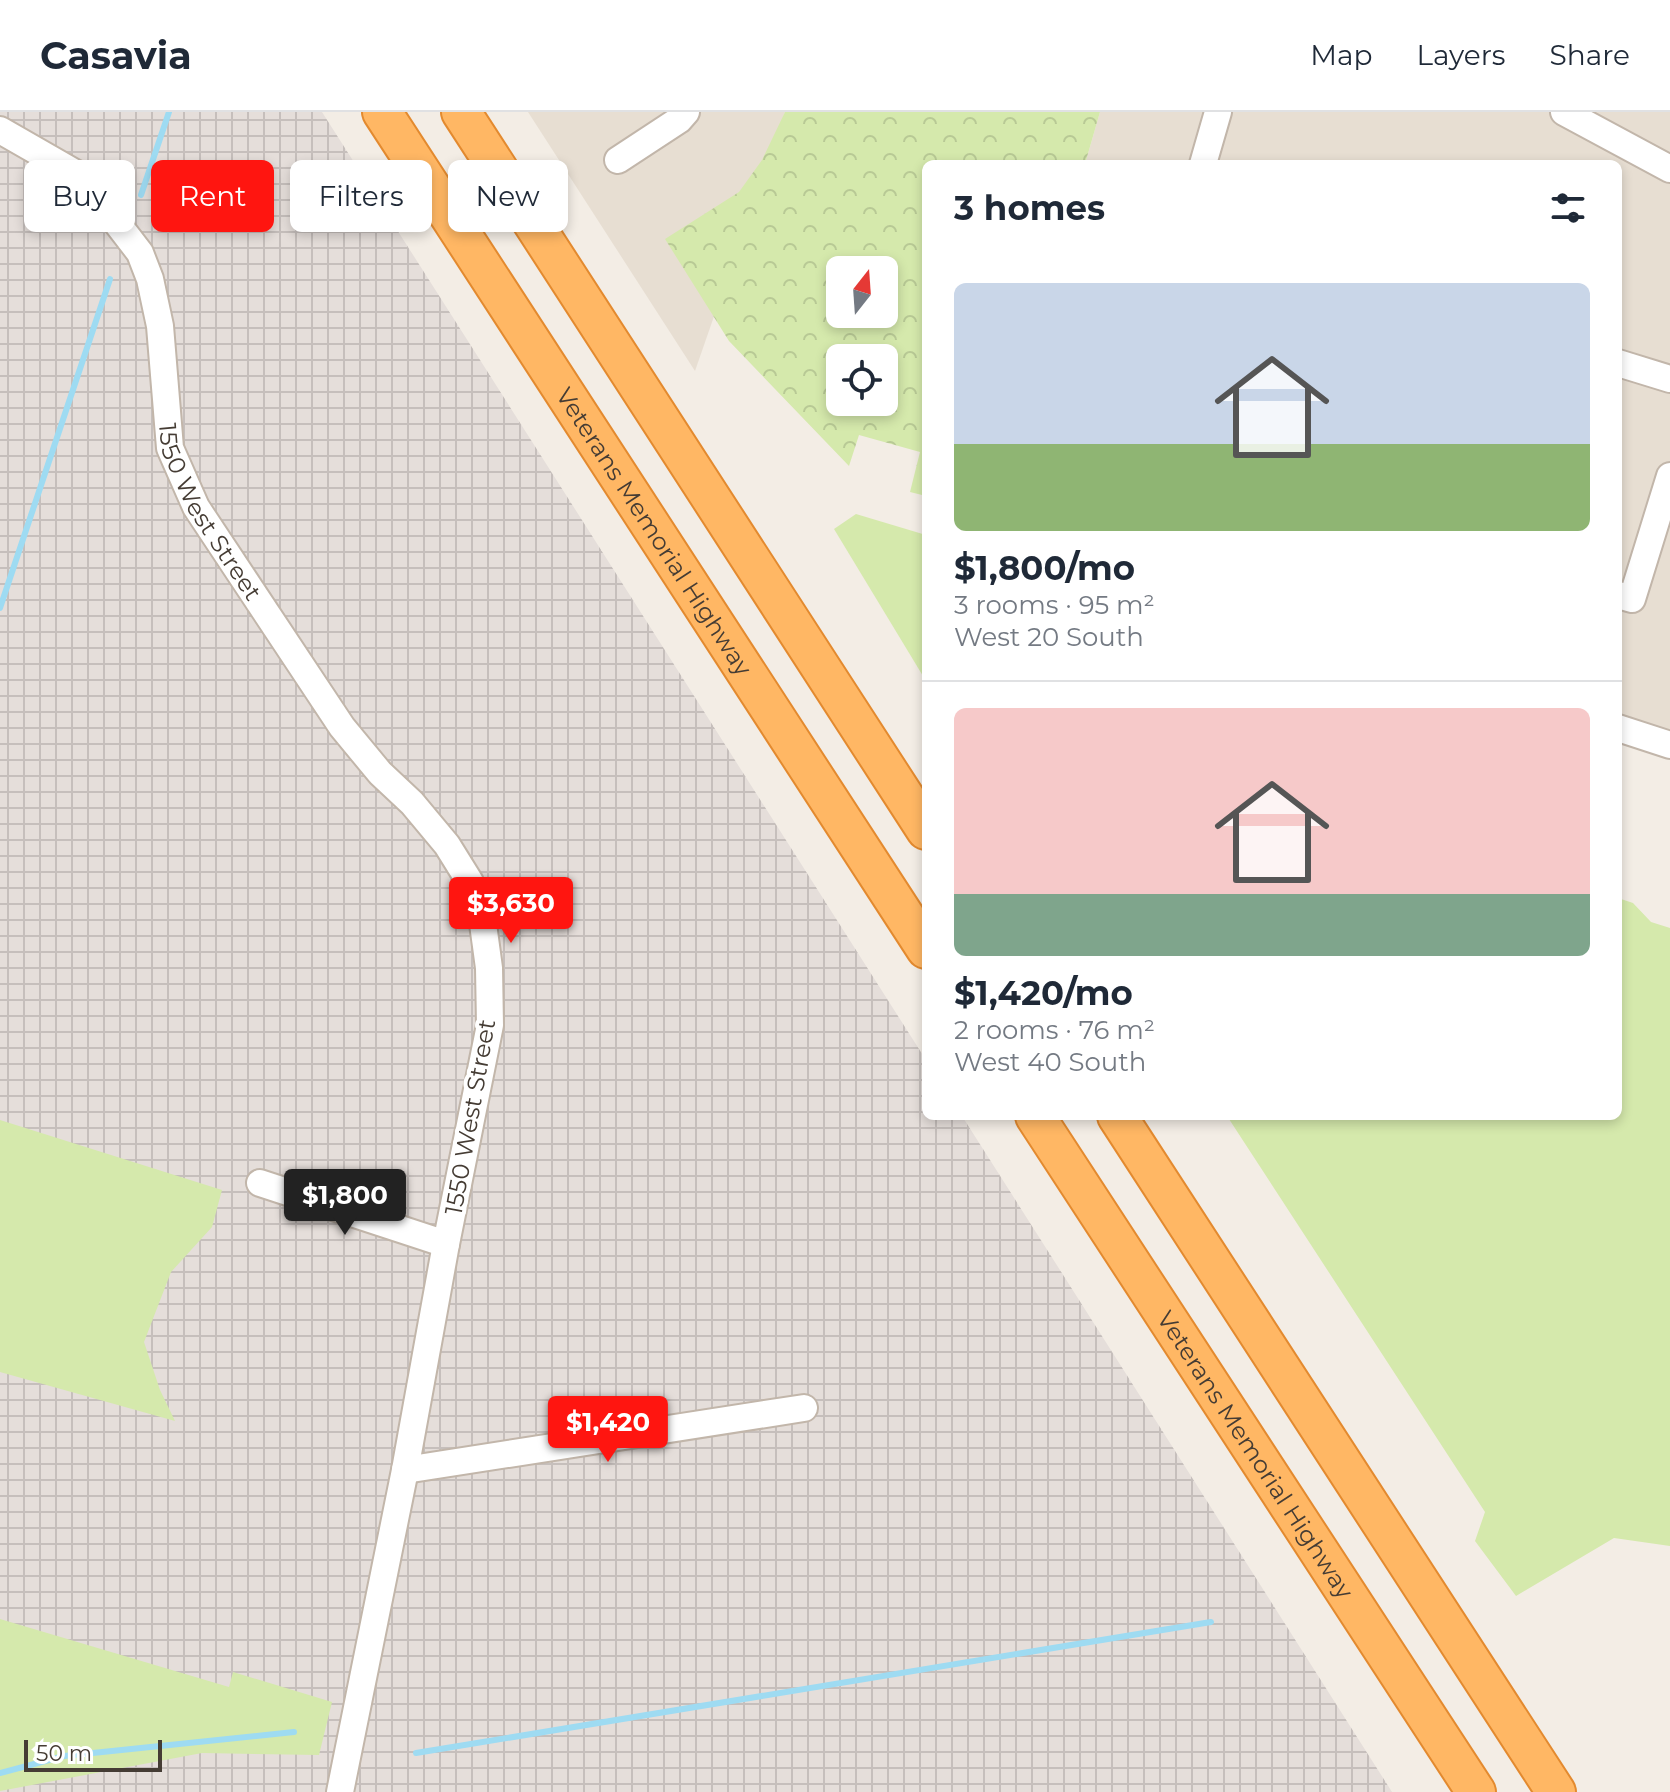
<!DOCTYPE html>
<html lang="en">
<head>
<meta charset="utf-8">
<style>
  body { margin:0; font-family:Montserrat,sans-serif; background:#f2f2f3; color:#1f2937; height:100vh; display:flex; flex-direction:column; font-size:30px; white-space:nowrap }
  * { box-sizing:border-box; margin:0 }
  p { font-size:26px; color:#747a83 }
  .icon { flex:none; width:44px; height:44px; fill:none; stroke:currentColor; stroke-width:2; stroke-linecap:round; stroke-linejoin:round }
  .map { position:relative; flex:1; overflow:hidden }
  .drawer { position:absolute; left:922px; top:48px; width:700px; height:960px; display:flex; flex-direction:column; background:#fff; border-radius:12px; box-shadow:0 4px 12px #0003 }
  .drawer>* { flex:none }
  .banner { position:absolute; left:24px; top:48px; width:760px; height:72px; display:flex; gap:16px }
  .needle { width:52px; rotate:17deg }
  .controls { position:absolute; left:826px; top:144px; display:grid; gap:16px }
  .controls a { display:grid; place-items:center; width:72px; height:72px; border-radius:12px; background:#fff; box-shadow:0 4px 12px #0003; font-size:40px }
  .scale { position:absolute; left:24px; bottom:20px; width:138px; box-sizing:border-box; padding-left:8px; border:4px solid #453c34; border-top:0; font-size:22px; line-height:28px; white-space:nowrap; color:#453c34; -webkit-text-stroke:6px #fff; paint-order:stroke }
  .price { position:absolute; translate:-50% -68px; padding:0 18px; border-radius:8px; background:#ff1510; color:#fff; font-size:26px; line-height:52px; filter:drop-shadow(0 2px 4px #0008) }
  .price::after { content:''; position:absolute; left:50%; top:48px; width:24px; height:18px; margin-left:-12px; background:inherit; clip-path:polygon(0 0,100% 0,50% 100%) }
  .price.current { background:#222; color:#fff }
  ul { padding:0; list-style:none }
  li { display:grid; align-content:center; gap:16px; height:424px; padding:0 32px }
  li+li { border-top:2px solid #e0e1e3 }
  li span { display:grid; place-items:center; height:248px; border-radius:12px; color:#555 }
  li>.icon { margin-inline-start:auto }
  span .icon { width:144px; height:144px; fill:#fffc; stroke-width:1 }
  li b { font-size:34px }
  h2 { display:flex; justify-content:space-between; align-items:center; height:96px; padding:0 32px; font-size:34px }
  .chip { padding:0 28px; border-radius:12px; background:#fff; box-shadow:0 4px 12px #0003; font-size:28px; line-height:72px }
  .chip.current { background:#ff1510; color:#fff }
  header { display:flex; align-items:center; gap:48px; box-sizing:border-box; height:112px; padding:0 40px; background:#fff; border-bottom:2px solid #e0e1e3 }
  header strong { font-size:38px }
  nav { display:flex; gap:44px; margin-inline-start:auto; font-size:28px }
  .map>svg:first-child { display:block }
  .residential { fill:#e7ded2 }
  .industrial { fill:url(#industrial-grid) }
  .green { fill:#d5e9ac }
  .park { fill:url(#park-crowns); fill-rule:evenodd }
  .lines { fill:none; stroke-linecap:round; stroke-linejoin:round }
  .stream { stroke:#9edbf2; stroke-width:6 }
  .minor-casing { stroke:#c2b6aa; stroke-width:30 }
  .highway-casing { stroke:#e38a2f; stroke-width:42 }
  .minor { stroke:#fff; stroke-width:26 }
  .highway { stroke:#ffb764; stroke-width:38 }
  .labels { text-anchor:middle; dominant-baseline:central; stroke-width:8; stroke-linejoin:round; paint-order:stroke }
  .street-label { font-size:24px; fill:#453c34; stroke:#fff }
</style>
</head>
<body>
<header>
<strong>Casavia</strong>
<nav><a>Map</a><a>Layers</a><a>Share</a></nav>
</header>
<div class="map">
<svg width="1670" height="1680" viewBox="0 0 1670 1680">
  <defs>
    <pattern id="industrial-grid" width="8" height="8" patternUnits="userSpaceOnUse" patternTransform="scale(2)"><rect width="8" height="8" fill="#e5deda"/><path d="M0 4h8M4 0v8" fill="none" stroke="#c6bfbc"/></pattern>
    <pattern id="park-crowns" width="20" height="18" patternUnits="userSpaceOnUse" patternTransform="scale(2)"><rect width="20" height="18" fill="#d5e9ac"/><path d="M2 6a3 3 0 1 1 6 0M12 15a3 3 0 1 1 6 0" fill="none" stroke="#b8c995"/></pattern>
  </defs>
  <rect width="100%" height="100%" fill="#f3ede5"/>
  <!-- residential -->
  <g class="residential">
    <polygon points="528,0 785,0 695,259"/>
    <polygon points="1100,0 1670,0 1670,618 1618,602 1618,52 1085,52"/>
  </g>
  <!-- industrial -->
  <polygon class="industrial" points="0,0 322,0 926,948 926,1004 962,1004 1392,1680 0,1680"/>
  <!-- green -->
  <g class="green">
    <polygon points="856,402 926,423 926,569 834,417"/>
    <polygon points="1618,786 1633,791 1651,810 1670,816 1670,1434 1614,1426 1516,1484 1475,1429 1485,1400 1227,1004 1618,1004"/>
    <polygon points="0,1008 222,1078 212,1115 171,1160 144,1230 160,1278 175,1309 0,1260"/>
    <polygon points="0,1507 229,1575 233,1560 332,1590 319,1643 202,1641 0,1679"/>
  </g>
  <!-- park -->
  <path class="park" d="M 785,0 L 1100,0 L 1085,52 L 926,52 L 926,384 L 910,380 L 920,340 L 859,323 L 849,354 L 729,229 L 665,127 L 739,80 L 762,48 ZM 840,158 L 884,158 L 884,202 L 840,202 ZM 840,246 L 884,246 L 884,290 L 840,290 Z"/>
  <g class="lines">
    <!-- stream -->
    <g class="stream">
      <polyline points="141,83 169,0"/>
      <polyline points="0,496 110,167"/>
      <polyline points="416,1641 1211,1510"/>
      <polyline points="0,1661 64,1644 294,1620"/>
    </g>
    <!-- minor casing -->
    <g class="minor-casing">
      <g id="minor">
        <polyline points="1564,0 1670,57"/>
        <path id="s1" d="M 0,18 L 75,61 L 90,76 L 140,141 L 150,167 L 160,214 L 170,336 L 196,395 L 342,615 L 380,661 L 412,691 L 447,733 L 470,770 L 483,812 L 489,856 L 490,913 L 446,1132 L 405,1358 L 340,1680"/>
        <polyline points="618,48 679,8 686,0"/>
        <polyline points="1203,52 1218,0"/>
        <polyline points="1618,251 1670,267"/>
        <polyline points="1618,483 1632,487 1670,364"/>
        <polyline points="1618,616 1670,633"/>
        <polyline points="260,1071 446,1132"/>
        <polyline points="405,1358 804,1296"/>
      </g>
    </g>
    <!-- highway casing -->
    <g class="highway-casing">
      <g id="highway">
        <path id="s2" d="M 382,0 L 926,837"/>
        <polyline points="461,0 926,718"/>
        <path id="s3" d="M 1035,1004 L 1476,1680"/>
        <polyline points="1117,1004 1556,1680"/>
      </g>
    </g>
    <!-- minor -->
    <use href="#minor" class="minor"/>
    <!-- highway -->
    <use href="#highway" class="highway"/>
  </g>
  <g class="labels">
    <!-- street labels -->
    <g class="street-label">
      <text stroke="none"><textPath href="#s1" startOffset="462">1550 West Street</textPath></text>
      <text stroke="none"><textPath href="#s2" startOffset="500">Veterans Memorial Highway</textPath></text>
      <text transform="translate(470 1005) rotate(-80)">1550 West Street</text>
      <text stroke="none"><textPath href="#s3" startOffset="404">Veterans Memorial Highway</textPath></text>
    </g>
  </g>
</svg>
<div class="controls">
<a><svg class="needle" viewBox="-14 -14 28 28"><path d="M0-13l5 13h-10z" fill="#e53935"/><path d="M0 13l5-13h-10z" fill="#747a83"/></svg></a>
<a><svg class="icon" aria-label="locate" viewBox="0 0 24 24"><circle cx="12" cy="12" r="6"/><path d="M12 2v4M12 18v4M2 12h4M18 12h4"/></svg></a>
</div>
<div class="scale">50 m</div>
<b class="price" style="left:511px;top:833px">$3,630</b>
<b class="price current" style="left:345px;top:1125px">$1,800</b>
<b class="price" style="left:608px;top:1352px">$1,420</b>
<div class="banner">
<a class="chip">Buy</a>
<a class="chip current">Rent</a>
<a class="chip">Filters</a>
<a class="chip">New</a>
</div>
<section class="drawer">
<h2>3 homes<svg class="icon" aria-label="filters" viewBox="0 0 24 24"><path d="M4 7h16M4 17h16"/><circle cx="9" cy="7" r="2"/><circle cx="15" cy="17" r="2"/></svg></h2>
<ul>
<li><span style="background:linear-gradient(#c9d6e8 65%,#8fb573 0)"><svg class="icon" aria-label="home" viewBox="0 0 24 24"><path d="M3 11l9-7 9 7M6 9v11h12V9"/></svg></span><div><b>$1,800/mo</b><p>3 rooms · 95 m²</p><p>West 20 South</p></div></li>
<li><span style="background:linear-gradient(#f6c9c9 75%,#7fa58c 0)"><svg class="icon" aria-label="home" viewBox="0 0 24 24"><path d="M3 11l9-7 9 7M6 9v11h12V9"/></svg></span><div><b>$1,420/mo</b><p>2 rooms · 76 m²</p><p>West 40 South</p></div></li>
</ul>
</section>
</div>
</body>
</html>
